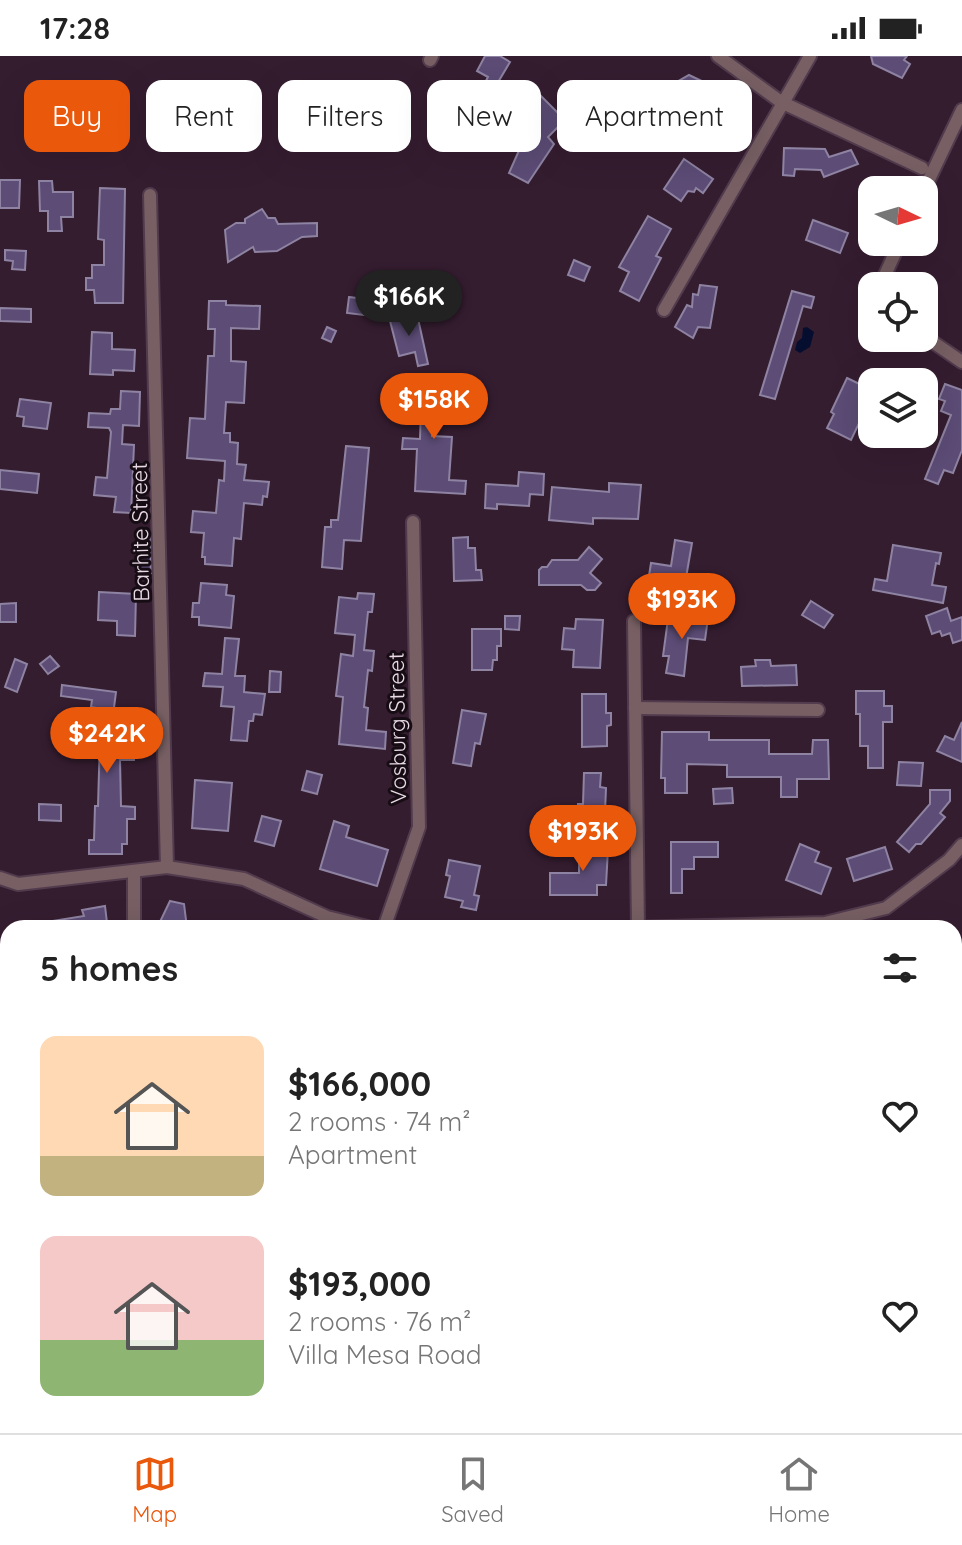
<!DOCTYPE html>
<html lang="en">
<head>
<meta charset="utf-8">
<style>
  body { margin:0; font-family:Quicksand,sans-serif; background:#f6f6f6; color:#222; height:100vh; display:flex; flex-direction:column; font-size:30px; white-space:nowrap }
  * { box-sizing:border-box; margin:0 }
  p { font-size:26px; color:#767676 }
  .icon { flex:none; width:44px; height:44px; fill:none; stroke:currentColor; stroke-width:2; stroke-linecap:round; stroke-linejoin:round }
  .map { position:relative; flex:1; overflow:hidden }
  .details { position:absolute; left:0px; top:864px; width:962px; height:514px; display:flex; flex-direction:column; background:#fff; border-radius:24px 24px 0 0; box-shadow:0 8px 32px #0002 }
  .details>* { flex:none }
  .guide { position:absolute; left:24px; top:24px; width:914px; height:72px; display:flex; gap:16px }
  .needle { width:52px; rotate:95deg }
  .buttons { position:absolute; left:858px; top:120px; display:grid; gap:16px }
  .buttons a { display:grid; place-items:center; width:80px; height:80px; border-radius:16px; background:#fff; box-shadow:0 8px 32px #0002; font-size:40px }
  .price { position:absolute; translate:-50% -68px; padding:0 18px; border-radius:28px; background:#ea580c; color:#fff; font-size:26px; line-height:52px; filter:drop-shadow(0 2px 4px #0008) }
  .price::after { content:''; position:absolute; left:50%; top:48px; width:24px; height:18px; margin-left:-12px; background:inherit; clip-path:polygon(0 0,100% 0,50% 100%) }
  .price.current { background:#222; color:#fff }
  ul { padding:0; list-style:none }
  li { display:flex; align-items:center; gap:24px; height:200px; padding:0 40px }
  li span { display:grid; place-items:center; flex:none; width:224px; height:160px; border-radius:16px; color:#555 }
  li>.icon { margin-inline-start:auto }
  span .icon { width:96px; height:96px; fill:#fffc; stroke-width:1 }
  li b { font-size:34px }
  h2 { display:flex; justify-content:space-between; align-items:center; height:96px; padding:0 40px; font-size:34px }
  .tag { padding:0 28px; border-radius:16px; background:#fff; box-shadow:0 8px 32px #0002; font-size:28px; line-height:72px }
  .tag.current { background:#ea580c; color:#fff }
  .status { display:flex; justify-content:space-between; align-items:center; height:56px; padding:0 40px; background:#fff; direction:ltr }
  .status svg { height:22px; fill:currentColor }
  .dock { display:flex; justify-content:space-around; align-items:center; height:112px; border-top:2px solid #e0e0e0; background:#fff; font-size:22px; color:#767676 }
  .dock a { display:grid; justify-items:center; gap:4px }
  .dock .current { color:#ea580c }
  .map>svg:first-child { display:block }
  .water { fill:#060e30 }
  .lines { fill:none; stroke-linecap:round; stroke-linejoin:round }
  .stream { stroke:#060e30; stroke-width:4 }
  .building { fill:#5c4c76; stroke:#8e83a2; stroke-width:2 }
  .minor-casing { stroke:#523b4d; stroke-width:16 }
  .minor { stroke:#775f63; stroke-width:12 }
  .labels { text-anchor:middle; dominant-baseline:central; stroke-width:6; stroke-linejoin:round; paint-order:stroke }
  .street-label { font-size:22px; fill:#eadae6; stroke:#160c14 }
</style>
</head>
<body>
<div class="status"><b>17:28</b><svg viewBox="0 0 49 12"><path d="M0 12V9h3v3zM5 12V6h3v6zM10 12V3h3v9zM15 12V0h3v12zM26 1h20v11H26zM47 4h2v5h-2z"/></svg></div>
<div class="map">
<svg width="962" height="1377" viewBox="0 0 962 1377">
  <rect width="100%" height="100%" fill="#351d30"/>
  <!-- water -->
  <polygon class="water" points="807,271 814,276 810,291 800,297 795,294 797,286 802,282 803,272"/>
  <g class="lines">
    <!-- stream -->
    <g class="stream">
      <polyline points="954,1265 962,1268"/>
      <polyline points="304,1377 321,1370"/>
    </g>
  </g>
  <!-- building -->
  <g class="building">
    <polygon points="485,0 500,0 510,6 497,28 500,29 492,45 479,38 488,21 477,15"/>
    <polygon points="871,0 907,0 904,4 910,8 902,22 873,8"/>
    <polygon points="689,19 725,36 719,51 692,38 667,55 654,39"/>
    <polygon points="537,36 565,64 548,81 554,88 528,127 509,117 533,63 523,53"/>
    <polygon points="784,92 825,93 829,101 851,94 858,108 824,121 821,114 795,113 794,120 783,119"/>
    <polygon points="684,103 713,123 703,137 696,132 694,136 688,135 681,145 664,133"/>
    <polygon points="0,124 20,124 19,152 0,152"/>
    <polygon points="39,125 52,125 53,136 73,136 73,161 61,161 62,175 48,175 48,155 40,155"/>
    <polygon points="100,132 125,133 123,247 95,247 94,234 86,234 86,222 92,222 92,209 104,209 104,184 98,183"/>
    <polygon points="262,153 268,162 275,162 278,168 317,167 317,180 302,181 277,195 255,196 253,191 228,206 225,174 236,167 245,167 245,163"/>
    <polygon points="648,160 671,173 656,200 661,202 639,245 620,235 629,216 619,211"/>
    <polygon points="813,164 848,177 840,197 806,184"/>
    <polygon points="5,194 26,195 25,214 12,213 13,205 5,204"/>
    <polygon points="574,204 590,211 584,225 568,219"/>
    <polygon points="700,229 717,231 710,272 698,271 693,282 675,271 687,249 692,251 693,238 698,239"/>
    <polygon points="792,235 814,241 811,252 803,250 775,343 760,339"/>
    <polygon points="349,241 381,245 380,261 347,257"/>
    <polygon points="209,245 226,245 226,249 260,250 259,273 231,272 231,305 246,306 244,347 226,346 224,377 230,377 230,386 238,387 237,408 246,409 244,424 269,426 267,441 263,440 262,449 244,447 241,483 234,482 232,510 205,508 205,501 202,501 204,477 191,476 193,455 216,457 219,424 224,425 225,405 187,402 190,362 205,363 208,300 214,300 215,273 208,273"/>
    <polygon points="0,252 31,253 31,266 0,265"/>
    <polygon points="417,258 428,308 418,310 415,296 399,300 390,265"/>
    <polygon points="327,271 336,275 331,286 322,282"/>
    <polygon points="92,276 112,277 112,293 135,294 134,315 113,314 113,319 90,318"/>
    <polygon points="438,322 457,322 456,352 433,351 432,380 452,381 449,424 466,425 465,438 415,435 417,393 402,393 403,382 420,383 421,351 413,351 414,332 438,332"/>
    <polygon points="847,322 872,334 872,364 863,359 851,384 827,372 834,358 831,356"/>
    <polygon points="945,328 962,334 962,394 953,417 944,414 938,428 925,423 951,359 941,355 945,345 939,343"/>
    <polygon points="121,335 140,336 139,370 123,369 122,388 134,389 131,457 114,456 116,441 94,439 96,421 107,422 111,376 109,372 88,371 89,357 110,358 111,353 120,353"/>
    <polygon points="20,343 51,347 47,373 23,370 24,361 17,360"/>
    <polygon points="346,390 369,392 361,485 344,484 342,513 322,511 325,471 331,471 331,464 338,464"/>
    <polygon points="0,414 39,418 37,437 0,433"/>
    <polygon points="519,416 544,418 543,439 530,438 529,450 497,448 497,453 485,452 486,428 518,430"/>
    <polygon points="609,427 641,429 638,463 593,462 593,468 549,464 552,431 609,436"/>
    <polygon points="137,475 150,476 151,517 136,517"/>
    <polygon points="468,481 468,492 475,492 476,514 481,514 482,524 454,525 453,482"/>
    <polygon points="675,484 692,487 682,545 666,542 669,523 649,520 651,507 671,510"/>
    <polygon points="893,489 941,497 939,508 936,507 932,529 946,531 943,547 873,534 875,523 887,525"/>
    <polygon points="589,491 602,503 590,517 601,527 595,534 587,534 581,529 539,529 539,514 542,511 547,511 552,504 578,504"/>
    <polygon points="201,527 227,529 226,539 234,540 231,572 199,569 199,561 192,561 193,547 199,547"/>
    <polygon points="99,536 136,538 135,580 117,579 117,565 98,564"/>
    <polygon points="358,537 374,538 372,556 368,556 364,594 374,595 372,615 368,614 364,651 368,652 366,674 386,676 385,693 339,688 343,641 336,640 341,598 353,600 355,579 335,577 339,541 357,543"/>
    <polygon points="811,545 833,559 824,572 802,559"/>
    <polygon points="16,547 16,566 0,566 0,548"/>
    <polygon points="947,552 951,565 962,561 962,584 953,587 950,577 942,580 940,575 932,578 926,560"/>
    <polygon points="505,560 520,560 519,574 505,573"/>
    <polygon points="689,560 708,562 705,584 688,582 684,620 666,617 669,600 663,600 668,563 688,566"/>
    <polygon points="576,563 603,564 600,612 573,611 574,594 562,593 564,572 575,573"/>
    <polygon points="472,573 501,573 501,590 497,590 497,604 493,604 492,614 472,614"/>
    <polygon points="225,582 239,583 235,620 245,620 244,636 265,638 262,659 254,658 253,665 249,665 247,685 231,684 234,651 221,650 223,631 203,630 205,617 222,618"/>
    <polygon points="50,600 59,610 48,618 40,608"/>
    <polygon points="15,603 27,608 17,636 5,631"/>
    <polygon points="755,604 770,604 771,610 796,609 797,629 742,630 741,611 756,610"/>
    <polygon points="270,615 281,616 280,636 269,636"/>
    <polygon points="62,629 116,636 109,690 135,690 134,704 120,704 121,750 135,751 135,763 127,763 127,788 122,788 122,798 89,798 89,784 94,784 95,750 98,750 100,681 93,680 97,652 91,651 92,644 61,640"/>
    <polygon points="856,635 884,635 884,650 892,650 892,666 883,666 883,712 868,712 868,690 860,690 860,658 856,658"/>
    <polygon points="582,638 606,638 606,657 611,657 611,669 607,670 607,690 582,691"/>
    <polygon points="462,654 486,658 480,688 475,687 471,710 453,707"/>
    <polygon points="962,666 962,706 937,695 945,680 954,684"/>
    <polygon points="662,676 709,676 709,684 769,684 769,698 812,698 813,684 828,684 829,723 797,723 797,741 781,741 781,721 727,721 727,709 687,708 687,737 665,737 665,722 661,722"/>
    <polygon points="899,706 923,707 921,730 897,729"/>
    <polygon points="307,715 322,719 317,738 302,734"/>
    <polygon points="584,717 601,717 600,731 606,732 605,756 600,756 599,763 577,762 578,748 583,748"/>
    <polygon points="195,724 232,727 228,775 192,772"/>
    <polygon points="732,732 733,747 714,748 713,733"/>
    <polygon points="930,734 950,734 950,745 940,757 945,761 921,788 916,788 909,796 897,786 930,748"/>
    <polygon points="39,748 61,749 61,765 39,764"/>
    <polygon points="262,760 281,765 274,790 255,785"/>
    <polygon points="334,765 349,770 346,781 388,794 377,830 320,813"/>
    <polygon points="671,786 718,786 718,801 694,801 694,813 682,813 682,837 671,837"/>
    <polygon points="579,787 603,787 603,793 608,793 606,829 597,829 597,839 550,839 550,817 579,817"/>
    <polygon points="800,788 819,796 815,806 831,812 821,838 786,824"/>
    <polygon points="885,791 892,813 854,825 847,803"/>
    <polygon points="449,804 480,810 474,839 479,840 476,854 461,851 463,845 445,841 450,820 446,819"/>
    <polygon points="170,845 184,848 187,872 157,872"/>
    <polygon points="105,850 107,867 91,869 91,872 47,872 46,866 84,860 82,854"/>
  </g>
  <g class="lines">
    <!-- minor casing -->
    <g class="minor-casing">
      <g id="minor">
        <polyline points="718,0 781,46 922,112"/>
        <polyline points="430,4 432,0"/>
        <polyline points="924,134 962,54"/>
        <polyline points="150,139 167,811"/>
        <polyline points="880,230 900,186"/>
        <polyline points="664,254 810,0"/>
        <polyline points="924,280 962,306"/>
        <polyline points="634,565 638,872"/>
        <polyline points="635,652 818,654"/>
        <polyline points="134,815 134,872"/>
        <polyline points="0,822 18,828 167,811 244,823 327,861 371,872"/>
        <polyline points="384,872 419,771 413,466"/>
        <polyline points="631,872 825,867 886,852 949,804 962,789"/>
        <polyline points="954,1055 962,1055"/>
        <polyline points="954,1245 962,1248"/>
        <polyline points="954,1281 962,1284"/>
        <polyline points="376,1377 403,1370"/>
        <polyline points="883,1377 885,1370"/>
      </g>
    </g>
    <!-- minor -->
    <use href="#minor" class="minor"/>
  </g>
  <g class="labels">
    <!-- street labels -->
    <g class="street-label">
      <text transform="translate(140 476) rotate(-91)">Barhite Street</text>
      <text transform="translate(397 672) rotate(-91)">Vosburg Street</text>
    </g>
  </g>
</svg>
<div class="buttons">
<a><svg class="needle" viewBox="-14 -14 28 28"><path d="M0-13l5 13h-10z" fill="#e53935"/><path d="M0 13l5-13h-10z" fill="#767676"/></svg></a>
<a><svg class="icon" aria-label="locate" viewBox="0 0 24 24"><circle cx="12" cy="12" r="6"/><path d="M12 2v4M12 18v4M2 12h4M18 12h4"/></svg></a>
<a><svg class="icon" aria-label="layers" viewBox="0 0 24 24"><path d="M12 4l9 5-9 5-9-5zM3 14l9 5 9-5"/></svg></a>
</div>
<b class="price current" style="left:409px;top:282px">$166K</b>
<b class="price" style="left:434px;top:385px">$158K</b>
<b class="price" style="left:682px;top:585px">$193K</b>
<b class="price" style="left:107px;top:719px">$242K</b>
<b class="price" style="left:583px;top:817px">$193K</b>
<div class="guide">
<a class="tag current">Buy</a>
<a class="tag">Rent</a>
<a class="tag">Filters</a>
<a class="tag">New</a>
<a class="tag">Apartment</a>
</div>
<section class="details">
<h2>5 homes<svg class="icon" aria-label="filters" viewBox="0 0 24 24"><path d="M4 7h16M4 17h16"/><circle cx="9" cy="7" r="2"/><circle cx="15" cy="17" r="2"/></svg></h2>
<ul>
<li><span style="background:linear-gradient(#ffd9b3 75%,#c2b280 0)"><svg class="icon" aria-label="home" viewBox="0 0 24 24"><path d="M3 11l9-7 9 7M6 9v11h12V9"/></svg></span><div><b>$166,000</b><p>2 rooms · 74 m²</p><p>Apartment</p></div><svg class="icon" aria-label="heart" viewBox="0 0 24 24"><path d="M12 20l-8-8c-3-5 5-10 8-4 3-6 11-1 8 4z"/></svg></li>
<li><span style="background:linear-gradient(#f6c9c9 65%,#8fb573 0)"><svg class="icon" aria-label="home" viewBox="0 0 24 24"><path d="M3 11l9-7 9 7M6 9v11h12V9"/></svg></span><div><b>$193,000</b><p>2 rooms · 76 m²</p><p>Villa Mesa Road</p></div><svg class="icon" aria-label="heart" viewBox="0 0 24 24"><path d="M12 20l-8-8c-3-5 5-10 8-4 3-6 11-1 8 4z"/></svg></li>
</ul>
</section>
</div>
<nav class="dock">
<a class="current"><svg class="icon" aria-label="map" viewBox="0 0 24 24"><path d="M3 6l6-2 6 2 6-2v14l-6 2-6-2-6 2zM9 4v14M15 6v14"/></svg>Map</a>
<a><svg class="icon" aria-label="saved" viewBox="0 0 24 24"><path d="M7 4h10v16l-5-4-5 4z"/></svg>Saved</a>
<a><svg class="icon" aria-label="home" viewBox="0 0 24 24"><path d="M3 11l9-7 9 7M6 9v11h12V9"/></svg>Home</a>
</nav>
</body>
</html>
